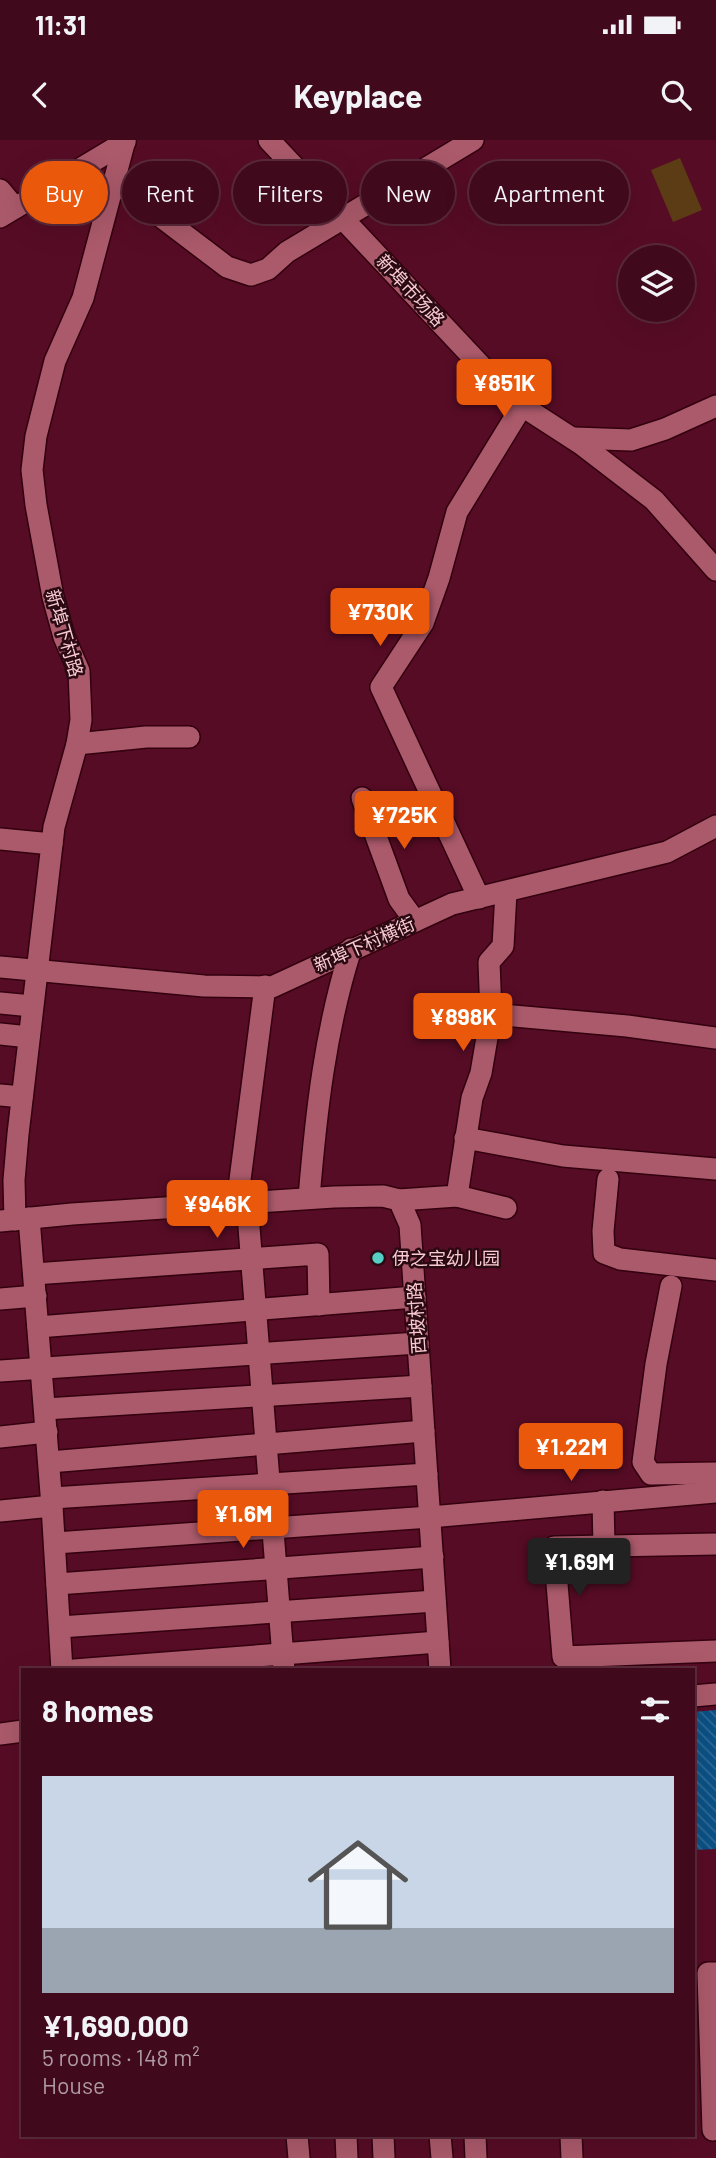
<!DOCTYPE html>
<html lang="en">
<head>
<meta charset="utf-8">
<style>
  body { margin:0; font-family:Barlow,"Noto Sans SC",sans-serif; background:#4c1729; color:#f1f3f6; height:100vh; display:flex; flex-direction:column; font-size:26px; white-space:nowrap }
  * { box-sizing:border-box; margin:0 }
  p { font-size:23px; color:#ae9aa3 }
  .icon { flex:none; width:38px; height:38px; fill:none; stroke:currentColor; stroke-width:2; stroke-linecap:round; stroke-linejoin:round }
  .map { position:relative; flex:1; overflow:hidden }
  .panel { position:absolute; left:21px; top:1528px; width:674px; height:469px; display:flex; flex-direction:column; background:#41091c; border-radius:0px; box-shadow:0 7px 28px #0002,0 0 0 2px #5a2a3b }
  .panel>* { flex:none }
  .top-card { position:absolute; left:21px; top:21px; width:676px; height:63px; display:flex; gap:14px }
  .controls { position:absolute; left:618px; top:105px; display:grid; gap:14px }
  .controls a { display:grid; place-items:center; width:77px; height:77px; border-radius:50%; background:#41091c; box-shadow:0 7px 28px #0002,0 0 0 2px #5a2a3b; font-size:35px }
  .price { position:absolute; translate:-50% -60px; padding:0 16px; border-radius:7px; background:#ea580c; color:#fff; font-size:23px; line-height:46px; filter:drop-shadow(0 2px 4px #0008) }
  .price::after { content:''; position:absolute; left:50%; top:42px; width:21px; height:16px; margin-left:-10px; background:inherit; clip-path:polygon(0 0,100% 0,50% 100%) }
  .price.on { background:#222; color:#fff }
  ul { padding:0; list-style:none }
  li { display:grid; align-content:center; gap:14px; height:371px; padding:0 21px }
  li+li { border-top:2px solid #5a2a3b }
  li span { display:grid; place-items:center; height:217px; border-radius:0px; color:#555 }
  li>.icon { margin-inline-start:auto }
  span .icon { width:126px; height:126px; fill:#fffc; stroke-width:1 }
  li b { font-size:30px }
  h2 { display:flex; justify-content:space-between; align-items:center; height:84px; padding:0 21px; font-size:30px }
  .tag { padding:0 24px; border-radius:32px; background:#41091c; box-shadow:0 7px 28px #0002,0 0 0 2px #5a2a3b; font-size:24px; line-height:63px }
  .tag.on { background:#ea580c; color:#fff }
  .status { display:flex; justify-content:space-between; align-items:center; height:49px; padding:0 35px; background:#41091c; direction:ltr }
  .status svg { height:19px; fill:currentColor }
  header { display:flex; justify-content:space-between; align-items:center; height:91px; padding:0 21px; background:#41091c; font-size:32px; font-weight:700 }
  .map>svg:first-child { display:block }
  .green { fill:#5c3c14 }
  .building { fill:url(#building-back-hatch) }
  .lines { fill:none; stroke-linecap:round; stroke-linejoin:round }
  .minor-casing { stroke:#33000f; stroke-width:24 }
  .minor { stroke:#ab5a6b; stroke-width:21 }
  .poi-dot { fill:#56cec4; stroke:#2a0a12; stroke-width:2.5 }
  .labels { text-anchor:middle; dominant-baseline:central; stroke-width:5; stroke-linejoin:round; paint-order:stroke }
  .street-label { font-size:18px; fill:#f9cad2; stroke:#2a0a12 }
  .poi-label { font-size:18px; fill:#f9cad2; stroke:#2a0a12; text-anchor:start }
</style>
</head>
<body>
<div class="status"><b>11:31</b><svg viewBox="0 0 49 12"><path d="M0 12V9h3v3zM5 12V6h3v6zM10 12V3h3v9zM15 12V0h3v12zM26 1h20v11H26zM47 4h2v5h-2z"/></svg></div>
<header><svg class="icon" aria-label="back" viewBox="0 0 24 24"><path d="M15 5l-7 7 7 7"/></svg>Keyplace<svg class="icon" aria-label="search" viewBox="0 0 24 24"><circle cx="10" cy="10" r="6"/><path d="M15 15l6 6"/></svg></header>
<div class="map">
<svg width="716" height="2018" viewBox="0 0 716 2018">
  <defs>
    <pattern id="building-back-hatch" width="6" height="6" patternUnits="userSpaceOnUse" patternTransform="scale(1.75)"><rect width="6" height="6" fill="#0b5185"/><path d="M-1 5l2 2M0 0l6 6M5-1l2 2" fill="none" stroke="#2f6995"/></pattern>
  </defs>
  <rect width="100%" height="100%" fill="#570c25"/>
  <!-- green -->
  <polygon class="green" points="680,18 702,70 673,82 651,30"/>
  <!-- building -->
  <polygon class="building" points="716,1570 716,1709 693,1710 693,1572"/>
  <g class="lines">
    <!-- minor casing -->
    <g class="minor-casing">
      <g id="minor">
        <polyline points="269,0 513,260 581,304 654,360 716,430"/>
        <polyline points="114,41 227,127 251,135 268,129 287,112 473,0"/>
        <polyline points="0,50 15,68"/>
        <polyline points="0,77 125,2"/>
        <polyline points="574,298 631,300 665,289 716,266"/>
        <polyline points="77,604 146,597 189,597"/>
        <polyline points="362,658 399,759 415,781"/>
        <polyline points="0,699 52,704"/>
        <polyline points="479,758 381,547 423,483 439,438 457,372 522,266"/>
        <polyline points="0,827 204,846 272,847 452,764 667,712 716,686"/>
        <polyline points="0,863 32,866"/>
        <polyline points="491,874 627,886 716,898"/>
        <polyline points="0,894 29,897"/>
        <polyline points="0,955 22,957"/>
        <polyline points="465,998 563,1016 716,1029"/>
        <polyline points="608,1039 603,1091 604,1113 620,1119 716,1130"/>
        <polyline points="457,1056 506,1068"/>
        <path d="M 309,1058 C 316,974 325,890 351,809"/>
        <polyline points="399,1060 457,1056 472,958 481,933 491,874 489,822 503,806 506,752"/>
        <polyline points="247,1062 284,1530"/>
        <polyline points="237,1063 265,846"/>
        <polyline points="29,1078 52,1366 62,1530"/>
        <polyline points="15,1080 14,1040 18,994 54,687 77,604 81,580 79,531 64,497 53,457 36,365 32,330 36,296 55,221 83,158 125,0"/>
        <polyline points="0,1081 72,1074 334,1057 383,1056 399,1060 410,1085 440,1530"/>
        <polyline points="34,1134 318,1114 319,1165"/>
        <polyline points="671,1146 656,1224 643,1322 651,1334 716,1333"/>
        <polyline points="0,1159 36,1156"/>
        <polyline points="38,1187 415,1157"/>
        <polyline points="0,1231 418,1203"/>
        <polyline points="45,1269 421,1246"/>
        <polyline points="0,1297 47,1292"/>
        <polyline points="49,1322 424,1291"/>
        <polyline points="52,1358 427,1334"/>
        <polyline points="603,1361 604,1406"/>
        <polyline points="0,1371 52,1366"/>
        <polyline points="55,1403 430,1377 716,1352"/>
        <polyline points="716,1404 554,1407 563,1517 716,1511"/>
        <polyline points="57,1444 433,1417"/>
        <polyline points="60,1487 435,1461"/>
        <polyline points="74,1530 438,1502"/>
        <polyline points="693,1556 716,1554"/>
        <polyline points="0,1594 23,1591"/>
        <polyline points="713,1990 708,1833 716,1833"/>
        <polyline points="297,1995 299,2018"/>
        <polyline points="346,1995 347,2018"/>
        <polyline points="383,1995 384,2018"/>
        <polyline points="440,1995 442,2018"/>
        <polyline points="475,1995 476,2018"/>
        <polyline points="571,1995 572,2018"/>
      </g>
    </g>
    <!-- minor -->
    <use href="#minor" class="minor"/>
  </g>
  <!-- markers -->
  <circle class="poi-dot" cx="378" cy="1118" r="7"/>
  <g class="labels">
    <!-- street labels -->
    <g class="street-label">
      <text transform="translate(411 150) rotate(47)">新埠市场路</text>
      <text transform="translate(65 493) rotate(74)">新埠下村路</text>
      <text transform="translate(364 804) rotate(-24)">新埠下村横街</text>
      <text transform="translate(416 1178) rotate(-94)">西坡村路</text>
    </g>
    <!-- poi labels -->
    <g class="poi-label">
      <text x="392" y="1118">伊之宝幼儿园</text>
    </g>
  </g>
</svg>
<div class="controls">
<a><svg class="icon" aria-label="layers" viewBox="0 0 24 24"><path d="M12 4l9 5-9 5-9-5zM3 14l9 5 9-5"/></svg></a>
</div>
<b class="price" style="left:504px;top:279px">¥851K</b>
<b class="price" style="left:380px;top:508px">¥730K</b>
<b class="price" style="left:404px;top:711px">¥725K</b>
<b class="price" style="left:463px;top:913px">¥898K</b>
<b class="price" style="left:217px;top:1100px">¥946K</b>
<b class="price" style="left:571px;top:1343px">¥1.22M</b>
<b class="price" style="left:243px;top:1410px">¥1.6M</b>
<b class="price on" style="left:579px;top:1458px">¥1.69M</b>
<div class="top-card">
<a class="tag on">Buy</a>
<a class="tag">Rent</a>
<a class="tag">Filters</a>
<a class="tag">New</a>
<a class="tag">Apartment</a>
</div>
<section class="panel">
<h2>8 homes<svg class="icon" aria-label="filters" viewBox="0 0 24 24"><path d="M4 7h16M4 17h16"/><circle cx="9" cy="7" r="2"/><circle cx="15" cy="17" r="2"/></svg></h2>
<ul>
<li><span style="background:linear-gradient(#c9d6e8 70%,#9aa5b1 0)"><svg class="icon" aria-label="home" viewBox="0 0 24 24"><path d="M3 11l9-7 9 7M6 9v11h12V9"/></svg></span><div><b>¥1,690,000</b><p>5 rooms · 148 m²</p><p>House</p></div></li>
</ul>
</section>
</div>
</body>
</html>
